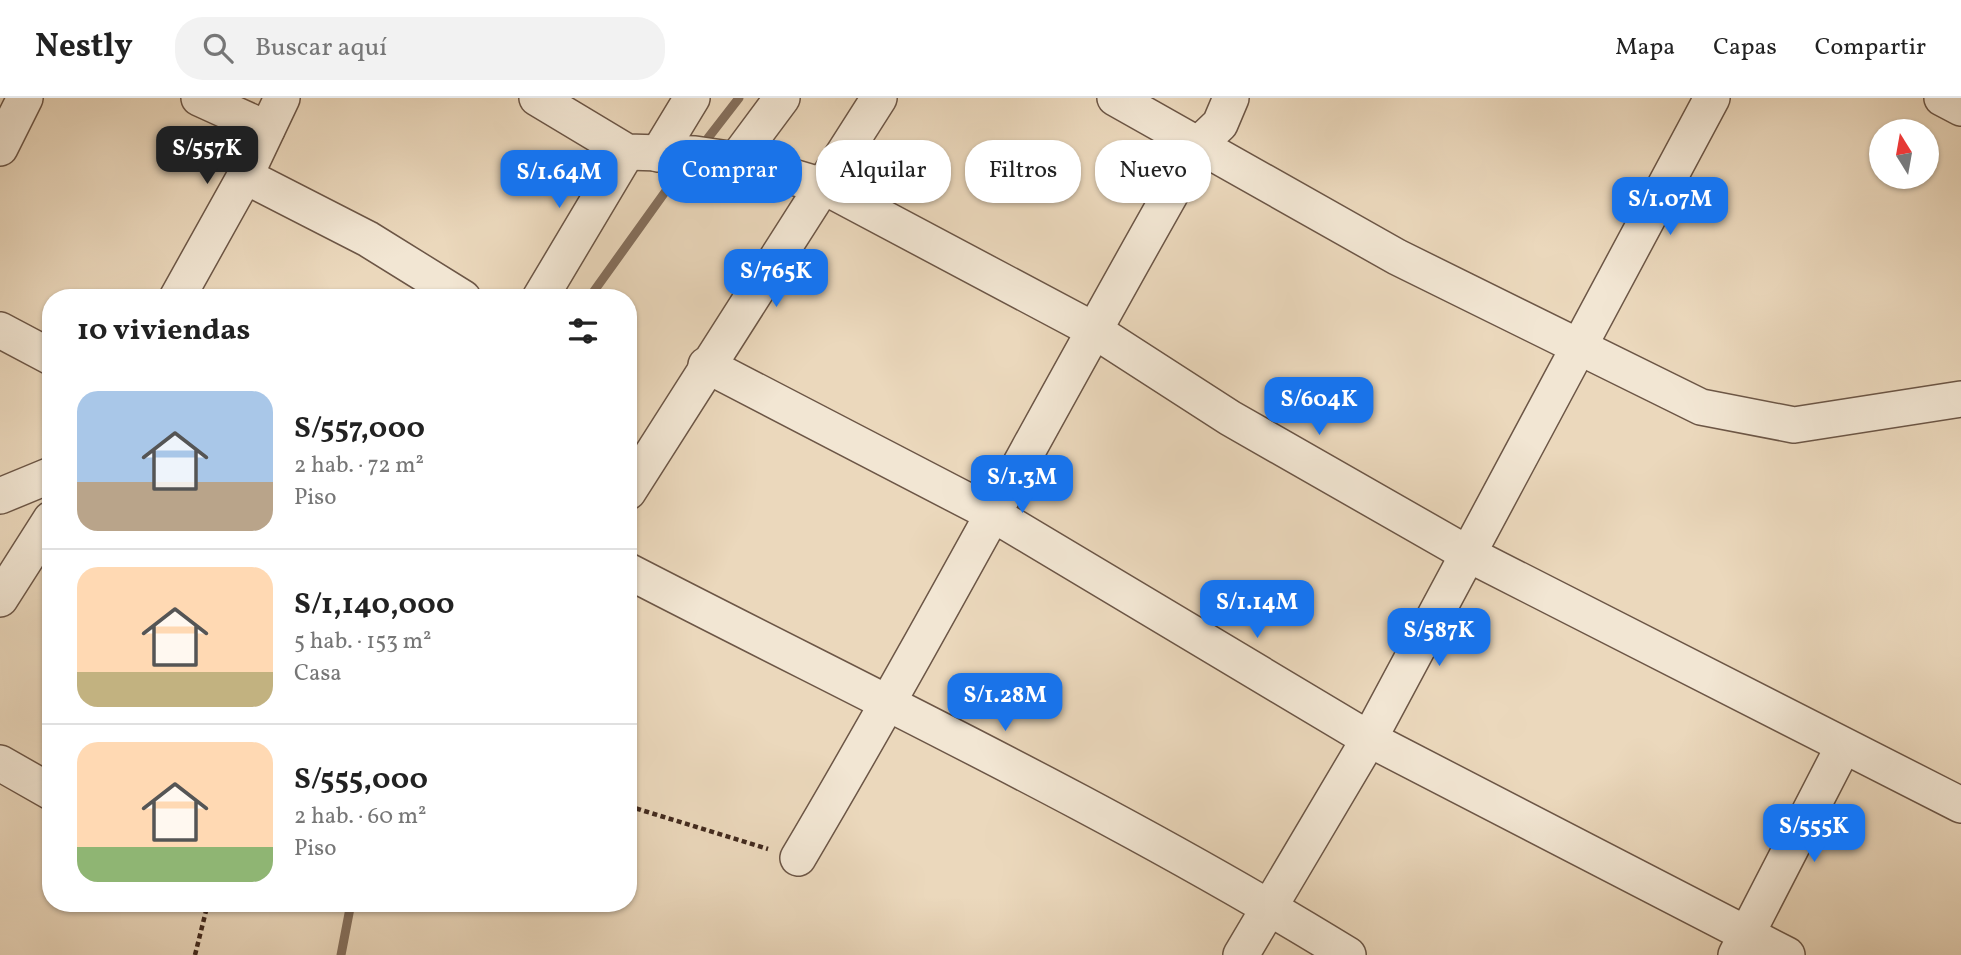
<!DOCTYPE html>
<html lang="es">
<head>
<meta charset="utf-8">
<style>
  body { margin:0; font-family:Vollkorn,serif; background:#f2f2f2; color:#222; height:100vh; display:flex; flex-direction:column; font-size:26px; white-space:nowrap }
  * { box-sizing:border-box; margin:0 }
  p { font-size:23px; color:#767676 }
  .icon { flex:none; width:38px; height:38px; fill:none; stroke:currentColor; stroke-width:2; stroke-linecap:round; stroke-linejoin:round }
  .map { position:relative; flex:1; overflow:hidden }
  .details { position:absolute; left:42px; top:191px; width:595px; height:623px; display:flex; flex-direction:column; background:#fff; border-radius:28px; box-shadow:0 2px 5px #0004 }
  .details>* { flex:none }
  .hud { position:absolute; left:658px; top:42px; width:665px; height:63px; display:flex; gap:14px }
  .needle { width:46px; rotate:349deg }
  .controls { position:absolute; left:1869px; top:21px; display:grid; gap:14px }
  .controls a { display:grid; place-items:center; width:70px; height:70px; border-radius:50%; background:#fff; box-shadow:0 2px 5px #0004; font-size:35px }
  .price { position:absolute; translate:-50% -60px; padding:0 16px; border-radius:14px; background:#1a73e8; color:#fff; font-size:23px; line-height:46px; filter:drop-shadow(0 2px 4px #0008) }
  .price::after { content:''; position:absolute; left:50%; top:42px; width:21px; height:16px; margin-left:-10px; background:inherit; clip-path:polygon(0 0,100% 0,50% 100%) }
  .price.active { background:#222; color:#fff }
  ul { padding:0; list-style:none }
  li { display:flex; align-items:center; gap:21px; height:175px; padding:0 35px }
  li+li { border-top:2px solid #e0e0e0 }
  li span { display:grid; place-items:center; flex:none; width:196px; height:140px; border-radius:21px; color:#555 }
  li>.icon { margin-inline-start:auto }
  span .icon { width:84px; height:84px; fill:#fffc; stroke-width:1 }
  li b { font-size:30px }
  h2 { display:flex; justify-content:space-between; align-items:center; height:84px; padding:0 35px; font-size:30px }
  .chip { padding:0 24px; border-radius:28px; background:#fff; box-shadow:0 2px 5px #0004; font-size:24px; line-height:63px }
  .chip.active { background:#1a73e8; color:#fff }
  header { display:flex; align-items:center; gap:42px; box-sizing:border-box; height:98px; padding:0 35px; background:#fff; border-bottom:2px solid #e0e0e0 }
  header strong { font-size:33px }
  nav { display:flex; gap:38px; margin-inline-start:auto; font-size:24px }
  .search { width:490px; height:63px; background:#f2f2f2; display:flex; align-items:center; gap:18px; box-sizing:border-box; padding:0 24px; border-radius:28px; color:#767676; font-size:26px }
  .map>svg:first-child { display:block }
  .lines { fill:none; stroke-linecap:round; stroke-linejoin:round }
  .stream { stroke:#856f5c; stroke-width:9 }
  .minor-casing { stroke:#6c5646; stroke-width:38 }
  .path { stroke:#422a1e; stroke-width:4.5; stroke-dasharray:5 3.5; stroke-linecap:butt }
  .minor { stroke:#f2e6d3; stroke-width:35 }
</style>
</head>
<body>
<header>
<strong>Nestly</strong>
<div class="search"><svg class="icon" aria-label="search" viewBox="0 0 24 24"><circle cx="10" cy="10" r="6"/><path d="M15 15l6 6"/></svg>Buscar aquí</div>
<nav><a>Mapa</a><a>Capas</a><a>Compartir</a></nav>
</header>
<div class="map">
<svg width="1961" height="857" viewBox="0 0 1961 857">
  <rect width="100%" height="100%" fill="#ebd8bc"/>
  <filter id="stains"><feTurbulence type="fractalNoise" baseFrequency=".00286" numOctaves="4"/><feColorMatrix values="0 0 0 0 .2 0 0 0 0 .09 0 0 0 0 .02 0 0 0 .5 -.17"/></filter>
  <radialGradient id="worn" r=".72"><stop offset=".6" stop-color="#630" stop-opacity="0"/><stop offset="1" stop-color="#630" stop-opacity=".3"/></radialGradient>
  <g class="lines">
    <!-- stream -->
    <g class="stream">
      <polyline points="708,40 739,0"/>
      <polyline points="589,200 678,76"/>
      <polyline points="341,857 351,805"/>
    </g>
    <!-- minor casing -->
    <g class="minor-casing">
      <g id="minor">
        <polyline points="199,0 267,31"/>
        <polyline points="537,0 627,54 695,56 736,62 823,88 1092,231 1230,320 1468,456 1961,707"/>
        <polyline points="1115,0 1397,159 1701,309 1794,327 1961,301"/>
        <polyline points="1942,0 1961,10"/>
        <polyline points="0,50 25,0"/>
        <polyline points="658,56 692,0"/>
        <polyline points="736,62 782,0"/>
        <polyline points="245,78 368,141 463,200"/>
        <polyline points="177,200 245,78 282,0"/>
        <polyline points="540,200 627,54"/>
        <polyline points="0,232 51,259"/>
        <polyline points="706,267 991,415 1369,641 1787,857"/>
        <polyline points="628,394 879,0"/>
        <polyline points="0,398 51,377"/>
        <path d="M 628,473 C 870,598 1116,714 1348,857"/>
        <polyline points="0,501 51,421"/>
        <polyline points="0,665 51,694"/>
        <path d="M 798,760 C 937,525 1063,283 1199,46 L 1220,26 L 1231,0"/>
        <polyline points="1241,857 1369,641 1712,0"/>
        <polyline points="1736,857 1843,649"/>
      </g>
    </g>
    <!-- path -->
    <g class="path">
      <polyline points="628,708 768,751"/>
      <polyline points="195,857 208,805"/>
    </g>
    <!-- minor -->
    <use href="#minor" class="minor"/>
  </g>
  <rect width="100%" height="100%" filter="url(#stains)"/>
  <rect width="100%" height="100%" fill="url(#worn)"/>
</svg>
<div class="controls">
<a><svg class="needle" viewBox="-14 -14 28 28"><path d="M0-13l5 13h-10z" fill="#e53935"/><path d="M0 13l5-13h-10z" fill="#767676"/></svg></a>
</div>
<b class="price active" style="left:207px;top:88px">S/557K</b>
<b class="price" style="left:559px;top:112px">S/1.64M</b>
<b class="price" style="left:1670px;top:139px">S/1.07M</b>
<b class="price" style="left:776px;top:211px">S/765K</b>
<b class="price" style="left:1319px;top:339px">S/604K</b>
<b class="price" style="left:1022px;top:417px">S/1.3M</b>
<b class="price" style="left:1257px;top:542px">S/1.14M</b>
<b class="price" style="left:1439px;top:570px">S/587K</b>
<b class="price" style="left:1005px;top:635px">S/1.28M</b>
<b class="price" style="left:1814px;top:766px">S/555K</b>
<div class="hud">
<a class="chip active">Comprar</a>
<a class="chip">Alquilar</a>
<a class="chip">Filtros</a>
<a class="chip">Nuevo</a>
</div>
<section class="details">
<h2>10 viviendas<svg class="icon" aria-label="filters" viewBox="0 0 24 24"><path d="M4 7h16M4 17h16"/><circle cx="9" cy="7" r="2"/><circle cx="15" cy="17" r="2"/></svg></h2>
<ul>
<li><span style="background:linear-gradient(#a9c7e8 65%,#b9a48a 0)"><svg class="icon" aria-label="home" viewBox="0 0 24 24"><path d="M3 11l9-7 9 7M6 9v11h12V9"/></svg></span><div><b>S/557,000</b><p>2 hab. · 72 m²</p><p>Piso</p></div></li>
<li><span style="background:linear-gradient(#ffd9b3 75%,#c2b280 0)"><svg class="icon" aria-label="home" viewBox="0 0 24 24"><path d="M3 11l9-7 9 7M6 9v11h12V9"/></svg></span><div><b>S/1,140,000</b><p>5 hab. · 153 m²</p><p>Casa</p></div></li>
<li><span style="background:linear-gradient(#ffd9b3 75%,#8fb573 0)"><svg class="icon" aria-label="home" viewBox="0 0 24 24"><path d="M3 11l9-7 9 7M6 9v11h12V9"/></svg></span><div><b>S/555,000</b><p>2 hab. · 60 m²</p><p>Piso</p></div></li>
</ul>
</section>
</div>
</body>
</html>
